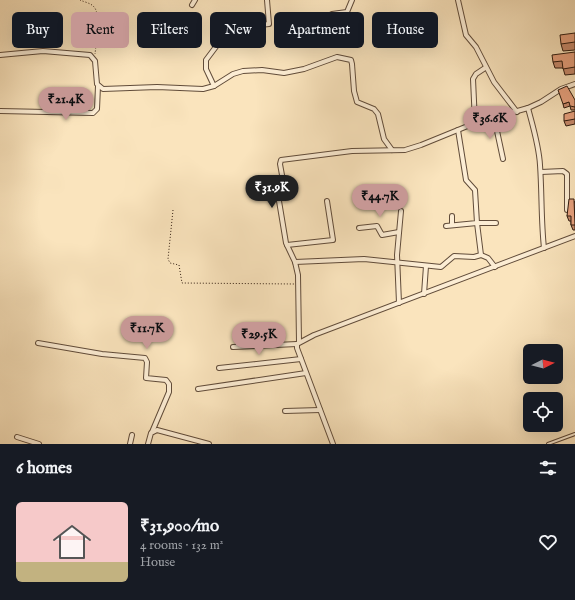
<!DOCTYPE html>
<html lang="en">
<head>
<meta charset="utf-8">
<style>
  body { margin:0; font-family:"IM FELL English",serif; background:#20242c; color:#f1f3f6; height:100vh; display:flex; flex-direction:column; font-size:15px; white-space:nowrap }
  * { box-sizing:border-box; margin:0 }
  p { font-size:13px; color:#9ea1a6 }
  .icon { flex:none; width:22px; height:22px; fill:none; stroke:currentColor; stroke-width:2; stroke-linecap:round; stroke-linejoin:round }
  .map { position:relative; height:444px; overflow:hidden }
  .side { display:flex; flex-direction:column; background:#171b24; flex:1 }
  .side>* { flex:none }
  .banner { position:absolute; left:12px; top:12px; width:551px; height:36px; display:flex; gap:8px }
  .needle { width:26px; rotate:84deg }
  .fabs { position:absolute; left:523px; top:344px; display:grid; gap:8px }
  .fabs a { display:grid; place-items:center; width:40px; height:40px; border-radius:6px; background:#171b24; box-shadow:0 4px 16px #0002; font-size:20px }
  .price { position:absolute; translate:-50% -34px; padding:0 9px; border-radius:14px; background:#c59692; color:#111; font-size:13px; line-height:26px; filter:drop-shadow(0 1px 2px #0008) }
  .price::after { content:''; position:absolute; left:50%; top:24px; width:12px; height:9px; margin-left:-6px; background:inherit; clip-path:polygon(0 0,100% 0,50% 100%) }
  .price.on { background:#222; color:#fff }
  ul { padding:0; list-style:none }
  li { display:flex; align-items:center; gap:12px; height:100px; padding:0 16px }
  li+li { border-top:1px solid #363941 }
  li span { display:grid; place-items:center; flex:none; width:112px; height:80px; border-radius:6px; color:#555 }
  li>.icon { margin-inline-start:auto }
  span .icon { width:48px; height:48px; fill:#fffc; stroke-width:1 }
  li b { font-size:17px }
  h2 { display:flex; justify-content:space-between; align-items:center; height:48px; padding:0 16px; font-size:17px }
  .tag { padding:0 14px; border-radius:6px; background:#171b24; box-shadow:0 4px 16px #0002; font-size:14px; line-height:36px }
  .tag.on { background:#c59692; color:#111 }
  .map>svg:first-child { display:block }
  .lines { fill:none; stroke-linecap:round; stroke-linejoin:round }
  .lane-casing { stroke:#614c3a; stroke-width:4 }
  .street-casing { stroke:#614c3a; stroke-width:6 }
  .path { stroke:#2e1a0e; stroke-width:1; stroke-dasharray:1 2; stroke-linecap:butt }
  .lane { stroke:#fcedd4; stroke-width:2 }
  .street { stroke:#fcedd4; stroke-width:4 }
  .wall { fill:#c78a6c; stroke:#2e1a0e }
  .building { fill:#e7a17e; stroke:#2e1a0e }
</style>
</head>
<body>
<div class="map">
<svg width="575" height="444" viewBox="0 0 575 444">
  <rect width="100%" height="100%" fill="#fae4bd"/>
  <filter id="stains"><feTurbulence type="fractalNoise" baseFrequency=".005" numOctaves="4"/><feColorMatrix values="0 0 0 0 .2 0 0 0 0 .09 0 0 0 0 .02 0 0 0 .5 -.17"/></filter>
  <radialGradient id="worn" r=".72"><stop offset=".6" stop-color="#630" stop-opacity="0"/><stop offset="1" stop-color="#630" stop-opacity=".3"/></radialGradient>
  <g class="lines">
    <!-- lane casing -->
    <g class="lane-casing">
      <polyline id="lane" points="548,444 575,434"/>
    </g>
    <!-- street casing -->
    <g class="street-casing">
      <g id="street">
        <polyline points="458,0 466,35 476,47 494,82 517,112"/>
        <polyline points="192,5 195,0"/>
        <polyline points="332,14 347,12 352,0"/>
        <polyline points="0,55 43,51 90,55 95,61 97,84 103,89 157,87 203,89 214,86 233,74 243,71 262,70 284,73 304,69 337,57 351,60 352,64 354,91 357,102 374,109 378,114 384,139 392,150"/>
        <polyline points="214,86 206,69 206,60 227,32 233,28 269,24 267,0"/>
        <path d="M 528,108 C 533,127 539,146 540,165 C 542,193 541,221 544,248"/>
        <polyline points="0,111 93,113 97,109 98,86"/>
        <polyline points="494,117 503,159"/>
        <polyline points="475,123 473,79 476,74 485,68"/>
        <polyline points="541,172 563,171 567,174 567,210"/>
        <polyline points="452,216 452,225"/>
        <polyline points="446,226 477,223 475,190 466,180 458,130"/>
        <polyline points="359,228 377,226 382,235 399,232"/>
        <polyline points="287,245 333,240 327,201"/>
        <polyline points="481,255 488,258 495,267"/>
        <polyline points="295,262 364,259 441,267 454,256 474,257 481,255 477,223 496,223"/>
        <polyline points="424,294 426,266"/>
        <polyline points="399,303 397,255 401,211"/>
        <polyline points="299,342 298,275 295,262 286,243 279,201 279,193 284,186 280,164 281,160 352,151 405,150 421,145 475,123 528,108 541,102 561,89 575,84"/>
        <polyline points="38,343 102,354 145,358 147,362 146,378 166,380 169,384 169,392 152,432"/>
        <polyline points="233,347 297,344"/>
        <polyline points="219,368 301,359"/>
        <polyline points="198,389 306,373"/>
        <polyline points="285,411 320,410"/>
        <polyline points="17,437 39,444"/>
        <polyline points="130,444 132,435"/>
        <polyline points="148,444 151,433 157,430 209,444"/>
        <polyline points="333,444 297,348 297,344 314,335 575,236"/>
      </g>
    </g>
    <!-- path -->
    <g class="path">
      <path d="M 80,0 C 84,2 91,3 94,7 C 101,14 96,44 95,54"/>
      <polyline points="173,210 168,259 170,263 179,265 182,283 294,284"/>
    </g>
    <!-- lane -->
    <use href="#lane" class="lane"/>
    <!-- street -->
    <use href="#street" class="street"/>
  </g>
  <!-- wall -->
  <g class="wall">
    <polygon points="575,33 575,50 563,51 561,44"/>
    <polygon points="575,52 575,74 565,75 563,68 555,68 553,62"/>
    <polygon points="575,100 575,110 571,110 570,106 564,108 563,104"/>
    <polygon points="575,111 575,124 566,126 564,121"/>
    <polygon points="575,201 575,230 573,230 571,225 571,221 569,221 567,216"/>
  </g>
  <!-- building -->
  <g class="building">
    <polygon points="575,33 575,42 561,44 560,35"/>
    <polygon points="575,52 575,67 563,69 562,61 553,62 552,55"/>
    <polygon points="567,86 575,100 575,107 570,106 569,102 563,104 558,90"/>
    <polygon points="575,111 575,119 564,121 564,114"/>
    <polygon points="569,199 574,199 575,225 571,225 571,216 567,216"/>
  </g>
  <rect width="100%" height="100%" filter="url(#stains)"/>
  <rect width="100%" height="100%" fill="url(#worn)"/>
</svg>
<div class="fabs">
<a><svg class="needle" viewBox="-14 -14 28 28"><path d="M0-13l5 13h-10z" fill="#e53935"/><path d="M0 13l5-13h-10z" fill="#9ea1a6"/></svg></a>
<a><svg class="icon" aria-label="locate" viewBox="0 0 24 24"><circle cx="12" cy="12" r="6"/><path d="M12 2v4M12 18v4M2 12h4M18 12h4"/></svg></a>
</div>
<b class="price" style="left:66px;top:121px">₹21.4K</b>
<b class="price" style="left:490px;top:140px">₹36.6K</b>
<b class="price on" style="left:272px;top:209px">₹31.9K</b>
<b class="price" style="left:380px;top:218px">₹44.7K</b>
<b class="price" style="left:147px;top:350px">₹11.7K</b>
<b class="price" style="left:259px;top:356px">₹29.5K</b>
<div class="banner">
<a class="tag">Buy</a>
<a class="tag on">Rent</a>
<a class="tag">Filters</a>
<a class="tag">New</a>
<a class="tag">Apartment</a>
<a class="tag">House</a>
</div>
</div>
<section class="side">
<h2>6 homes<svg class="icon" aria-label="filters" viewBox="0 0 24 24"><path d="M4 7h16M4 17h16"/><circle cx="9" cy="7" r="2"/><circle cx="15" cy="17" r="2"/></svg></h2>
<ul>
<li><span style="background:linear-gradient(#f6c9c9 75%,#c2b280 0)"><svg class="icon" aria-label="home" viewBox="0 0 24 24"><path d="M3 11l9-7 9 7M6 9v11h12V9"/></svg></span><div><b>₹31,900/mo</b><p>4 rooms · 132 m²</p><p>House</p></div><svg class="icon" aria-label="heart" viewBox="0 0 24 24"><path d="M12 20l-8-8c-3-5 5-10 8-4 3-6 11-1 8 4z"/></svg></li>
</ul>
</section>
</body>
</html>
